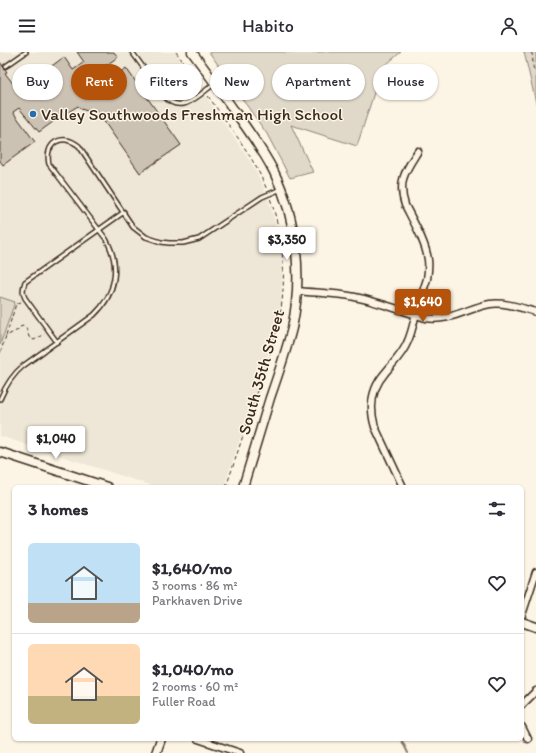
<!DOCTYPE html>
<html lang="en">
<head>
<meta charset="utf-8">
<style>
  body { margin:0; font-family:Itim,sans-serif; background:#f2f2f3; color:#2b2b33; height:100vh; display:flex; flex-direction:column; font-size:15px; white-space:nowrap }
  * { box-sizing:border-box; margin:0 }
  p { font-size:13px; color:#7c7c81 }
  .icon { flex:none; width:22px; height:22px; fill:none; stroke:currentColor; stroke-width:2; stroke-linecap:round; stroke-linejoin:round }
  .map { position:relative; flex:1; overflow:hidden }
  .sheet { position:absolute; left:12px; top:433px; width:512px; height:256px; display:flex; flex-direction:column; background:#fff; border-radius:6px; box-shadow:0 1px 3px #0004 }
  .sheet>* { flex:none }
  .banner { position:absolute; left:12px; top:12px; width:512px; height:36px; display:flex; gap:8px }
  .price { position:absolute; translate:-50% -34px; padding:0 9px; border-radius:4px; background:#fff; color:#222; font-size:13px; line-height:26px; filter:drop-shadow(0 1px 2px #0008) }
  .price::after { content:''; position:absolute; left:50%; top:24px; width:12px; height:9px; margin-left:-6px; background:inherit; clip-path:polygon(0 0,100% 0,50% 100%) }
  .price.current { background:#b45309; color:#fff }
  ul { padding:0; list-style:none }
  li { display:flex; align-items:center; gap:12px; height:100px; padding:0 16px }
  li+li { border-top:1px solid #e1e1e2 }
  li span { display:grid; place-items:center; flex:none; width:112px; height:80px; border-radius:6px; color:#555 }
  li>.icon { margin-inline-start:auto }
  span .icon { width:48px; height:48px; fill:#fffc; stroke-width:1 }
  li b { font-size:17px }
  h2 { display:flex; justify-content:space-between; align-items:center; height:48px; padding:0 16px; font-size:17px }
  .pill { padding:0 14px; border-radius:18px; background:#fff; box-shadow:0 1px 3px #0004; font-size:14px; line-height:36px }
  .pill.current { background:#b45309; color:#fff }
  header { display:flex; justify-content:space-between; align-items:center; height:52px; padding:0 16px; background:#fff; font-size:18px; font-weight:600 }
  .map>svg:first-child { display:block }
  .built { fill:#eee6d6 }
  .green { fill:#e0d8c8; stroke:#8e8173 }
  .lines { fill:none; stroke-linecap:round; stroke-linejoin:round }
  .stream { stroke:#85796b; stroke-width:2 }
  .building { fill:#ccc2b3; stroke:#3b2a1e }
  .service-casing { stroke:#3b2a1e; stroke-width:6 }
  .minor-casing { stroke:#3b2a1e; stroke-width:9 }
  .tertiary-casing { stroke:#3b2a1e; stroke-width:11 }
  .path { stroke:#3b2a1e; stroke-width:1; stroke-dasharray:4 3; stroke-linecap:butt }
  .service { stroke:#fcf5e5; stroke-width:3 }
  .minor { stroke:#fcf5e5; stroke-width:6 }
  .tertiary { stroke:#fcf5e5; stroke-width:8 }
  .poi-dot { fill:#1f6fb2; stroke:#fcf5e5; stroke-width:1.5 }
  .labels { text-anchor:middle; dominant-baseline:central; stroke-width:3; stroke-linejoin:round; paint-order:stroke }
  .poi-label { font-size:17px; fill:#3b2a1e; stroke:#fcf5e5; text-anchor:start }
  .street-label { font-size:17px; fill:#3b2a1e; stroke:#fcf5e5 }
</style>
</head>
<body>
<header><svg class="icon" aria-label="menu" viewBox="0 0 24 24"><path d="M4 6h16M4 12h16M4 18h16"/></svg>Habito<svg class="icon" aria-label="person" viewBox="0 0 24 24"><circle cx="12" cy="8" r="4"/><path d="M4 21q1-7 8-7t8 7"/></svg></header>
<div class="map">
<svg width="536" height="701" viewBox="0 0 536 701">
  <rect width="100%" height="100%" fill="#fcf5e5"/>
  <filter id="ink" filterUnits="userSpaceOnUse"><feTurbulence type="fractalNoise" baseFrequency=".025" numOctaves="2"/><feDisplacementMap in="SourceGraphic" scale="8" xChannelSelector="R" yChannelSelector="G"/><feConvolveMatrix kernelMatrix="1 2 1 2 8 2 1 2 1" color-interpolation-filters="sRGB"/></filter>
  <g filter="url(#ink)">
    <!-- built -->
    <polygon class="built" points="0,0 175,0 240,94 252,112 263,134 271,156 277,179 281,202 282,226 281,250 277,274 270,296 224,435 156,435 0,384"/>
    <!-- green -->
    <g class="green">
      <polygon points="209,0 401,0 382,16 357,94 291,73 313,120 290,126 267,82"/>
      <polygon points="524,0 536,0 536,51"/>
      <polygon points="0,245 15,250 0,293"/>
    </g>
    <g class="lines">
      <!-- stream -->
      <polyline class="stream" points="401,687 408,701"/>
    </g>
    <!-- building -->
    <polygon class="building" points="77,0 114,0 118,5 105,14 113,26 126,16 181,93 140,121 96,58 87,59 81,57 78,54 57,67 39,80 19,56 13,60 35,90 3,113 0,109 0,10 7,20 5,21 20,41 25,39 34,39 38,41 41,44 49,39 38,24 64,5 73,18 84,10"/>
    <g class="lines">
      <!-- service casing -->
      <g class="service-casing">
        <g id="service">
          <path d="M 132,0 L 164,44 C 181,64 199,43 214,32"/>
          <polyline points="6,14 26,0"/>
          <path d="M 57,290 L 25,246 C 22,240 23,236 25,230 L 124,160"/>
          <path d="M 0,347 C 6,333 12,323 23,314 L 94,263 C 116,242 121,214 106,187 L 49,112 C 44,91 62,80 79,94 L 133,175 L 146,185 L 161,190 L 169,191 L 183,191 L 199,187 L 262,145 L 281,137"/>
        </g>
      </g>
      <!-- minor casing -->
      <g class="minor-casing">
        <g id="minor">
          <path d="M 297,239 C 316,241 336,241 355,245 C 379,250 402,259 426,266 C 450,270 467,256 490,252 C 506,250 521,256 536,260"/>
          <path d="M 403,435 L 375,375 C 369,355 371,337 385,321 C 393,311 402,303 407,291 C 411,283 413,274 415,265 C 419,252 423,239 427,227 C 428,220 429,214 428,208 C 426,191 413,169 405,153 C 397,129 406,118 418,99"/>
          <polyline points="522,563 536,520"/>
          <polyline points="522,653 536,639"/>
          <polyline points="522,675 528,687"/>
          <polyline points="198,687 240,701"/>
        </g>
      </g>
      <!-- tertiary casing -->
      <g class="tertiary-casing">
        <g id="tertiary">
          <path d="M 192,0 C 208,21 223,43 238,64 C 251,82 264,100 274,120 C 297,167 303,225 292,276 C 286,300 278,323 270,346 C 261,375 252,405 243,435"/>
          <polyline points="0,400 107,435"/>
          <polyline points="522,570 536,575"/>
          <polyline points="156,701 161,687"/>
        </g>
      </g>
      <!-- path -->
      <g class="path">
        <polyline points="176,0 202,35"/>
        <path d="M 531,0 C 535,7 530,14 536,20"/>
        <path d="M 208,44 C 229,74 253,103 267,138"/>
        <polyline points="6,284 16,252 21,250"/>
        <polyline points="0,301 6,284 18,278 20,275 23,274 26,275 29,285 34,288 38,286 45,282"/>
        <path d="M 226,435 C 237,403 247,371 257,339 C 264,320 271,301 276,281 C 288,237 285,190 270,146"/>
      </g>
      <!-- service -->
      <use href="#service" class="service"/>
      <!-- minor -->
      <use href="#minor" class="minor"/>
      <!-- tertiary -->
      <use href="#tertiary" class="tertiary"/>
    </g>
  </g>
  <!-- markers -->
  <circle class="poi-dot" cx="33" cy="62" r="4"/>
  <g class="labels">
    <!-- poi labels -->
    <g class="poi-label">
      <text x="41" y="62">Valley Southwoods Freshman High School</text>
    </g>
    <!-- street labels -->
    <g class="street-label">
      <text transform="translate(261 320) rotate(-74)">South 35th Street</text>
    </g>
  </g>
</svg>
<b class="price" style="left:287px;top:209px">$3,350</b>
<b class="price current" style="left:423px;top:271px">$1,640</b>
<b class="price" style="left:56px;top:408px">$1,040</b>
<div class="banner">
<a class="pill">Buy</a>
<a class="pill current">Rent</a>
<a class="pill">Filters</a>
<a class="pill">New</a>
<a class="pill">Apartment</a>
<a class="pill">House</a>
</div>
<section class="sheet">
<h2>3 homes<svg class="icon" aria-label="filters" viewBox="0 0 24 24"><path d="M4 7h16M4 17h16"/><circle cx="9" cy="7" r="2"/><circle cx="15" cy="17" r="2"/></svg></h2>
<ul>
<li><span style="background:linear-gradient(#bfe0f5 75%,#b9a48a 0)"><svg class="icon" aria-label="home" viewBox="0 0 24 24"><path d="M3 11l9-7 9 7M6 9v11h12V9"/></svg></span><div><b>$1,640/mo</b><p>3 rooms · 86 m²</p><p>Parkhaven Drive</p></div><svg class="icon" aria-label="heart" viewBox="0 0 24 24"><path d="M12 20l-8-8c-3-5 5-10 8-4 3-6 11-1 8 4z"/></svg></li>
<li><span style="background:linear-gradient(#ffd9b3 65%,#c2b280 0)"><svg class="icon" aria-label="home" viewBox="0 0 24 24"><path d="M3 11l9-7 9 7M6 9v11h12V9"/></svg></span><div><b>$1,040/mo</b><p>2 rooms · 60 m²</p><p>Fuller Road</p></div><svg class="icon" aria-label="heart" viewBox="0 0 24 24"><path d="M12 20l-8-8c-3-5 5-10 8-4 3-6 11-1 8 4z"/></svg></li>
</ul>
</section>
</div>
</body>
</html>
